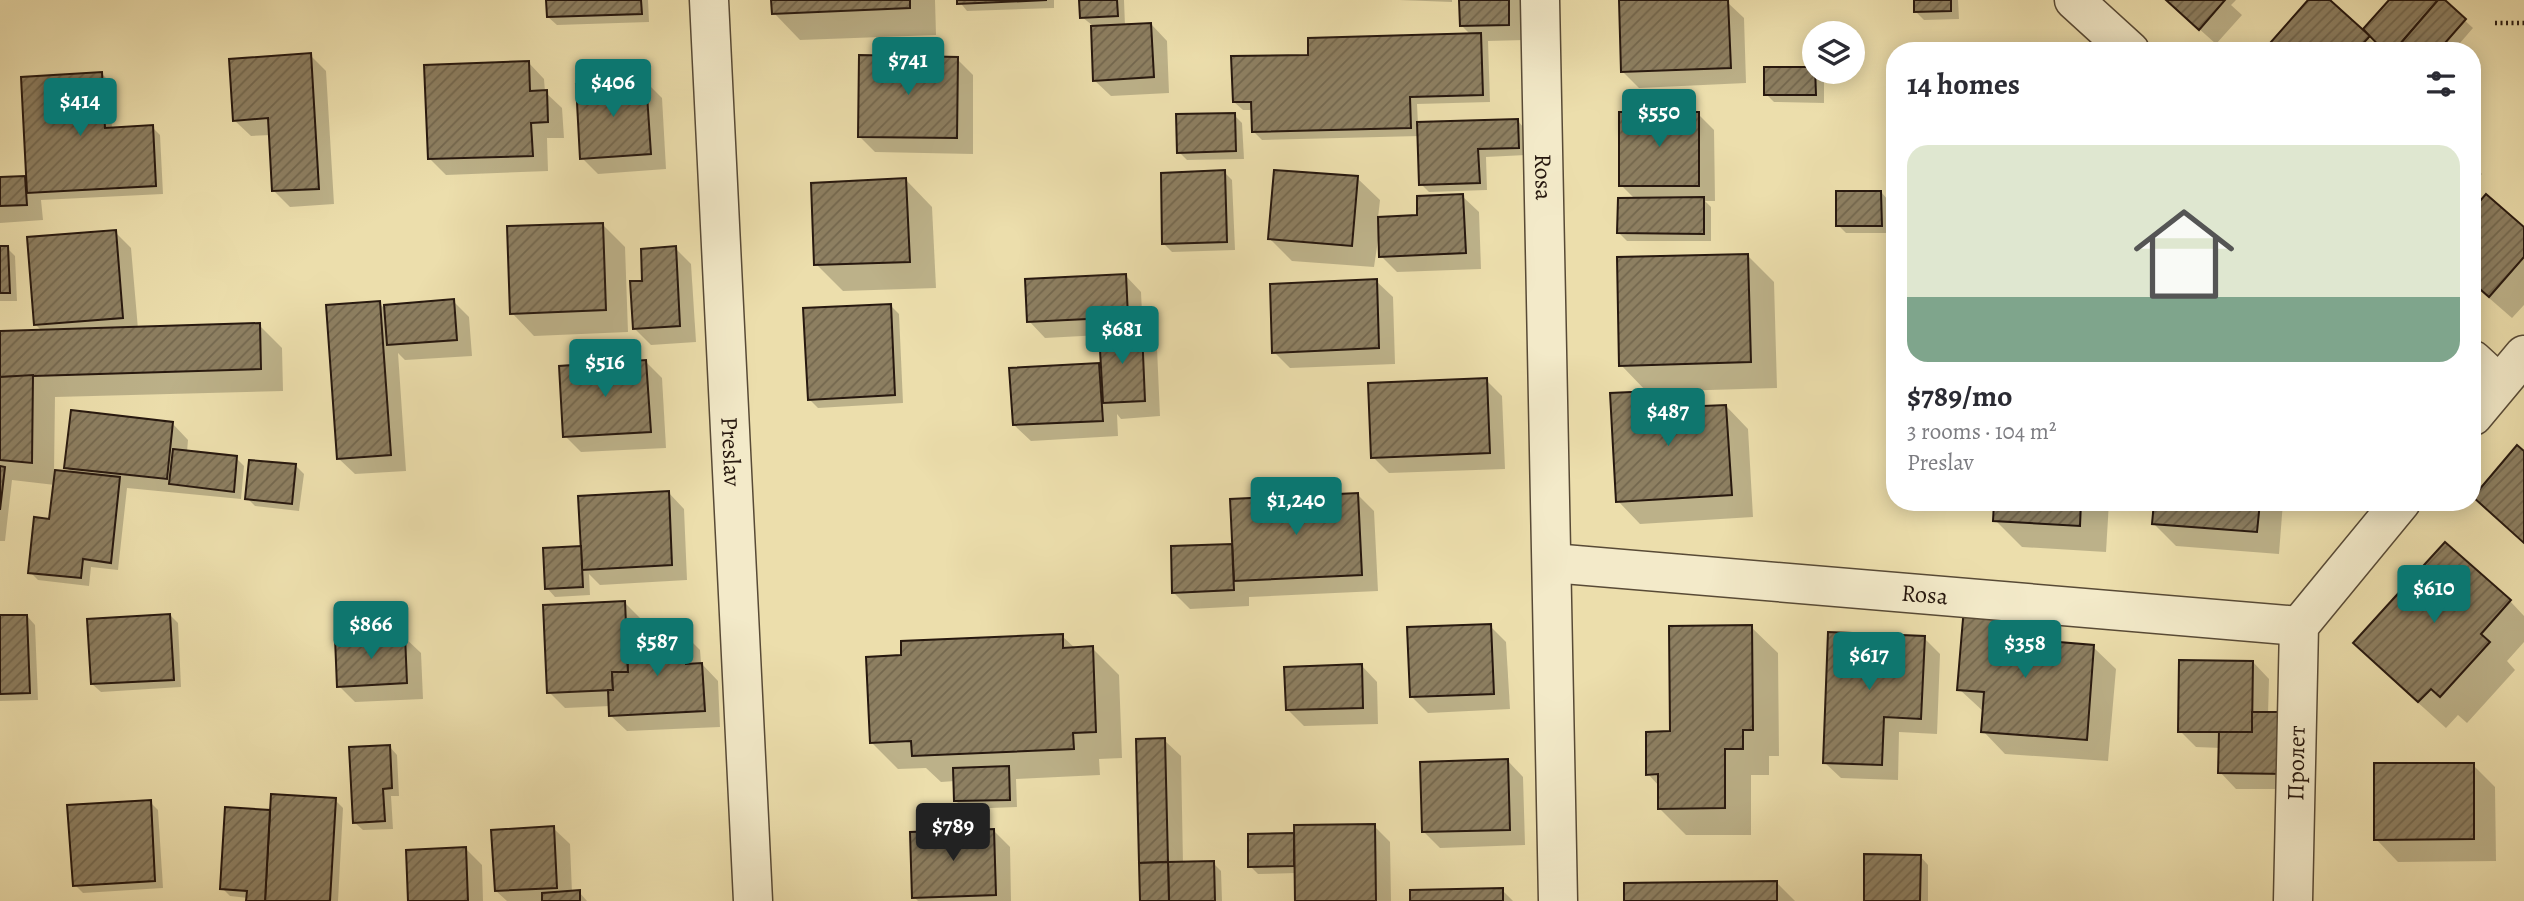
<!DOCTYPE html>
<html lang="en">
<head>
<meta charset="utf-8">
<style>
  body { margin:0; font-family:Alegreya,serif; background:#f7f7f7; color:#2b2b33; height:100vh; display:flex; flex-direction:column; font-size:26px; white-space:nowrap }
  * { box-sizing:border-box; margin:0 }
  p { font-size:23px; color:#7c7c81 }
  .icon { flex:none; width:38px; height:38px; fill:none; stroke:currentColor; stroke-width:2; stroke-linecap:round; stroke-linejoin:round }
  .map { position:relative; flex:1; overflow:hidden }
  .details { position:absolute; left:1886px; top:42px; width:595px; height:469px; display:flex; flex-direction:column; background:#fff; border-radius:28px; box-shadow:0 4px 18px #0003 }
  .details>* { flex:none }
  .buttons { position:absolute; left:1802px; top:21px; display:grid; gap:14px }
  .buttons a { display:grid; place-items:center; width:63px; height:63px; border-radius:50%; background:#fff; box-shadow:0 4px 18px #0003; font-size:35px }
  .price { position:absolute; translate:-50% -60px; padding:0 16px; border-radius:7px; background:#0f766e; color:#fff; font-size:23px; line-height:46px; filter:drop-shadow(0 2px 4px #0008) }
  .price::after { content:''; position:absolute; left:50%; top:42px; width:21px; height:16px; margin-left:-10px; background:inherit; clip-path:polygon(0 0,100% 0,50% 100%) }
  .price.on { background:#222; color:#fff }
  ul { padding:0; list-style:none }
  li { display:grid; align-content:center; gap:14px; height:371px; padding:0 21px }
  li span { display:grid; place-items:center; height:217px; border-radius:21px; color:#555 }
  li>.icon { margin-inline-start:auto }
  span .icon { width:126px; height:126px; fill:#fffc; stroke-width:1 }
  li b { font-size:30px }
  h2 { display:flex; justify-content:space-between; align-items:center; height:84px; padding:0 21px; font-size:30px }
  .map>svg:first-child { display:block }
  .shadow { fill:#0003 }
  .building { fill:url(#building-hatch); stroke:#27180f; stroke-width:2 }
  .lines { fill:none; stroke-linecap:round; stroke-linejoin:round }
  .minor-casing { stroke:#584a36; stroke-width:41 }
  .path { stroke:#27180f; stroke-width:4.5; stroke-dasharray:2 3.5; stroke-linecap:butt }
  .minor { stroke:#f3eac9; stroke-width:38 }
  .labels { text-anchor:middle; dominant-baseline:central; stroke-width:7; stroke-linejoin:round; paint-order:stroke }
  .street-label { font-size:24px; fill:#27180f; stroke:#f3eac9 }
</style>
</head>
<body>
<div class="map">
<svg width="2524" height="901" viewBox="0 0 2524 901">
  <defs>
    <pattern id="building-hatch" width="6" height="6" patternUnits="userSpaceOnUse" patternTransform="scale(1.75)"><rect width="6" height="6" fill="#8d7f61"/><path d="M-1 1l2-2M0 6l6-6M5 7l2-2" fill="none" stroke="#73674e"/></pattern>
  </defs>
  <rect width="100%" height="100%" fill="#ecdeac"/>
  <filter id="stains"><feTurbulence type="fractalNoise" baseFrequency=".00286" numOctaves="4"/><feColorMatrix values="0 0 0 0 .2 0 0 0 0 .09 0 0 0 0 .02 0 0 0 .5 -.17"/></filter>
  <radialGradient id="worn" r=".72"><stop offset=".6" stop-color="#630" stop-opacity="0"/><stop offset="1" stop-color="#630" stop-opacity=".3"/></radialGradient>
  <!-- shadow -->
  <g class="shadow">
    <polygon points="548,0 648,0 649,22 557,25 548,17"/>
    <polygon points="773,0 935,0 936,35 800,40 774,13"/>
    <polygon points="958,0 1054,0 1054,8 967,11"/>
    <polygon points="1081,0 1124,0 1125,26 1151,24 1167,41 1169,93 1111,96 1094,80 1092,25 1082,17"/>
    <polygon points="1399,0 1452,0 1452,2"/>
    <polygon points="1461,0 1524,0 1525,40 1488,41 1490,102 1417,104 1418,124 1517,120 1525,129 1526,155 1486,157 1487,190 1429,192 1421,184 1420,136 1262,140 1254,132 1253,110 1243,110 1234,102 1310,56 1471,35 1461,25"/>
    <polygon points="1620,0 1727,2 1744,18 1746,83 1639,88 1623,72"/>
    <polygon points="1916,0 1958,0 1959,19 1924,20 1916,12"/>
    <polygon points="2167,0 2236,0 2231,5 2242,15 2216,44"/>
    <polygon points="2310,0 2327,0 2383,51 2265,51"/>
    <polygon points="2391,0 2442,0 2473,28 2453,51 2388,51"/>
    <polygon points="310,55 326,71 334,204 290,207 274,191 271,135 251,136 234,120"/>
    <polygon points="957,59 973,75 973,154 875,152 859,136"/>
    <polygon points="528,62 544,79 545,92 562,108 564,138 547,138 548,171 446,175 429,158"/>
    <polygon points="1815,72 1824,77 1824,103 1774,102 1766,94"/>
    <polygon points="102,74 110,82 112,130 152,127 160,135 163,194 41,200 43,220 0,223 0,179 25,178 28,181"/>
    <polygon points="646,82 662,98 666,169 598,174 582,158"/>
    <polygon points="1698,114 1714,130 1715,201 1705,201 1711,207 1711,241 1627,241 1619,233 1636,200 1621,185"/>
    <polygon points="1234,115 1242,123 1244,159 1187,160 1179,152"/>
    <polygon points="2473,165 2482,174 2473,183"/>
    <polygon points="1224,172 1232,180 1235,250 1172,252 1164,244"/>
    <polygon points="1357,178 1380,200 1378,218 1419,217 1462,196 1479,212 1481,269 1397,272 1381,256 1380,227 1374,267 1292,261 1270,239"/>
    <polygon points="906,180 932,207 936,288 843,291 816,264"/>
    <polygon points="1881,192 1889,201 1889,233 1846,233 1838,225"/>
    <polygon points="2486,197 2524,229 2524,305 2512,318 2473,284 2473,212"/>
    <polygon points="602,224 625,247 628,332 534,336 512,313"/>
    <polygon points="115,232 131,248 138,329 259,325 282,348 283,391 55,397 54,472 73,474 66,467 172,423 188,440 187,452 236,458 244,466 241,499 127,488 118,570 91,567 89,586 38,580 30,572 51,521 55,485 12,480 5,541 0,541 0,332 42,331 36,325"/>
    <polygon points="0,248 7,248 15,256 17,301 0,301"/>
    <polygon points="675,248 691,264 696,342 651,345 635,329"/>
    <polygon points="1747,255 1774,282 1777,388 1676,391 1692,408 1726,406 1748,429 1753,517 1640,524 1618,501 1648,393 1621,365"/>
    <polygon points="1125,275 1141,292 1143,334 1157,348 1160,416 1121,419 1117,414 1118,436 1031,441 1014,425 1099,365 1103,370 1101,335 1045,338 1029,321"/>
    <polygon points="1376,281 1393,297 1395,364 1290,368 1274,352"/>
    <polygon points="453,301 469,317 472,356 405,360 398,353 406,471 355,474 338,458 379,303 386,310"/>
    <polygon points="891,306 899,314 903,403 818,408 809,399"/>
    <polygon points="646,362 662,378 666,448 581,452 565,436"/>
    <polygon points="1486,380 1502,396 1505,469 1389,473 1373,457"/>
    <polygon points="296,466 304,474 299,511 255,506 247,498"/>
    <polygon points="668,492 684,509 687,580 600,585 589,574 590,595 555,597 547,588 580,548"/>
    <polygon points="1358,495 1374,511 1378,591 1249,597 1249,606 1190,609 1174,593 1172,548 1234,546"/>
    <polygon points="1996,502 2109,502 2106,552 2022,547 1995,520"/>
    <polygon points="2155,502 2283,502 2279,554 2176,546 2154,524"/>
    <polygon points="2510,601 2524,616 2524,642 2507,661 2515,670 2467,723 2458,715 2446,728 2382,670"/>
    <polygon points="625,603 641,619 642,635 684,634 700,650 701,663 718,681 720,727 627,731 610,715 610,706 565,708 549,692"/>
    <polygon points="2000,611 2022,634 2022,641 2093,647 2116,669 2108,761 2005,754 1983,731 1984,712 1959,689"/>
    <polygon points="170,615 178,623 181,687 101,692 92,684"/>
    <polygon points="27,616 35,625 38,700 0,701 0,617"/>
    <polygon points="1490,626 1506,642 1510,709 1428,713 1411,696"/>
    <polygon points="1751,627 1778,653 1779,756 1769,756 1769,775 1751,775 1751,835 1686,835 1659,808 1659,786 1648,774 1672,732"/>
    <polygon points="1062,636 1076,649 1092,648 1119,675 1122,758 1099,759 1100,775 1016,779 1017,807 964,809 956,801 955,781 941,782 926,768 898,769 871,742 903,657"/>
    <polygon points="404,637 421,653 423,699 355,702 339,686"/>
    <polygon points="1924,638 1940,654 1937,734 1899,732 1898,780 1841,778 1824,762"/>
    <polygon points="2253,662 2269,679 2268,714 2301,789 2236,789 2220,772 2221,748 2196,747 2180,731"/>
    <polygon points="1361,665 1377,682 1378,724 1304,726 1288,710"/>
    <polygon points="1164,740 1181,756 1183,864 1213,863 1221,871 1222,901 1142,901"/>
    <polygon points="389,746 397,755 399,796 391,796 393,829 363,830 354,822"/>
    <polygon points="1507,760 1523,777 1525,845 1440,848 1423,831"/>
    <polygon points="2473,765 2495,787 2496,861 2398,862 2376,839"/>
    <polygon points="335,800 343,808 338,901 248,901 248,898 230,896 222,888 227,809 272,812"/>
    <polygon points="150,802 158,810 163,888 83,893 75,885"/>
    <polygon points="1374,826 1390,842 1391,901 1297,901 1296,873 1258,874 1250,866 1293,835 1296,838"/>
    <polygon points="553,828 570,844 572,893 579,892 587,901 507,901 496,891"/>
    <polygon points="994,831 1010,847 1011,901 918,901 914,897"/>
    <polygon points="466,849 482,865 483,901 410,901"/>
    <polygon points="1920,856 1928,865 1928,901 1865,901"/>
    <polygon points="1777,883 1795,901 1626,901"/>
    <polygon points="1502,890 1513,901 1412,901"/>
  </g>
  <!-- building -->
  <g class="building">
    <polygon points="546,0 641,0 642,14 547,17"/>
    <polygon points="771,0 910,0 910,8 772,14"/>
    <polygon points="957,0 1047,0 957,4"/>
    <polygon points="1079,0 1117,0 1118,16 1080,18"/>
    <polygon points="1459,0 1509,0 1509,25 1460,26"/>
    <polygon points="1619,0 1728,0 1731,68 1621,72"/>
    <polygon points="1914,0 1951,0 1951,11 1914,12"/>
    <polygon points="2166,0 2225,0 2199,30"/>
    <polygon points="2308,0 2330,0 2370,36 2356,51 2263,51"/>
    <polygon points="2389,0 2438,0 2394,51 2384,51 2363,29"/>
    <polygon points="2438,0 2445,0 2466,19 2438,51 2394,51"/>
    <polygon points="1151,23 1154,77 1093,81 1091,26"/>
    <polygon points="1481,33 1483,95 1410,97 1411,128 1252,132 1251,102 1233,102 1231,56 1308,55 1308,38"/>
    <polygon points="311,53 319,189 272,191 268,118 233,121 229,59"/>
    <polygon points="859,55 958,57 957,138 858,137"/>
    <polygon points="529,61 530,91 547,90 548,122 531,123 533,156 428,159 424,65"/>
    <polygon points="1764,67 1815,67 1816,95 1764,95"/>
    <polygon points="102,72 105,128 153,125 156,186 27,193 21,77"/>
    <polygon points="646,80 651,154 580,159 576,84"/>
    <rect x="1619" y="112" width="80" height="74"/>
    <polygon points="1235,113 1236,151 1177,153 1176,114"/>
    <polygon points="1518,119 1519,148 1478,149 1480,183 1419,185 1417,122"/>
    <polygon points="1225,170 1227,242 1162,244 1161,173"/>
    <polygon points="1274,170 1358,176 1352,246 1268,239"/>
    <polygon points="25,176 27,205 0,206 0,177"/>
    <polygon points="906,178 910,262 814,265 811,183"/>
    <polygon points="1836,191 1881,191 1882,226 1836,226"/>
    <polygon points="1463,194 1466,253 1379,257 1378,217 1417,215 1417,196"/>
    <polygon points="2486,194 2524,227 2524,257 2489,297 2473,283 2473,209"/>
    <polygon points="1704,197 1704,234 1617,233 1618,198"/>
    <polygon points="603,223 606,310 510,314 507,226"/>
    <polygon points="116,230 123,318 34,325 27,237"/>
    <polygon points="0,246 8,246 10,293 0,293"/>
    <polygon points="676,246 680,326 633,329 630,281 642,281 641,249"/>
    <polygon points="1748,254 1751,362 1619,366 1617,257"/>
    <polygon points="1126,274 1128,317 1027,322 1025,279"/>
    <polygon points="1377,279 1379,348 1272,353 1270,284"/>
    <polygon points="454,299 457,340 387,345 384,305"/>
    <polygon points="380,301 391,455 337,459 326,305"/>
    <polygon points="891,304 895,395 808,400 803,308"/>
    <polygon points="260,323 261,369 0,377 0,331"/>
    <polygon points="1142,330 1145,401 1103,403 1099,332"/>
    <polygon points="646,360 651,432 563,437 559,366"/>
    <polygon points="1099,363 1103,421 1013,425 1009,368"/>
    <polygon points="33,375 32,463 0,460 0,377"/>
    <polygon points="1487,378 1490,453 1371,458 1368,383"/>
    <polygon points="1676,390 1678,407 1726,405 1732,495 1616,502 1610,393"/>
    <polygon points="71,410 173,422 167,479 64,468"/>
    <polygon points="2517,445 2524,451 2524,543 2473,497"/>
    <polygon points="173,449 237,456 234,492 169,484"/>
    <polygon points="249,460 296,464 292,504 245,499"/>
    <polygon points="0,466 5,467 0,510"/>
    <polygon points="55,470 120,477 111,563 83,559 81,578 28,573 34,517 49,519"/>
    <polygon points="669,491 672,565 582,570 578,496"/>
    <polygon points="1358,493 1362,575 1234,581 1230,499"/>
    <polygon points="1994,502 2081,502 2080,526 1993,521"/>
    <polygon points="2154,502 2260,502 2257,532 2152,524"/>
    <polygon points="2445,542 2511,600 2481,634 2490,642 2440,697 2431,689 2418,702 2353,643"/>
    <polygon points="1232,544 1234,590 1172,593 1171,546"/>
    <polygon points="581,546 583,587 545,589 543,548"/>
    <polygon points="625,601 628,672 612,672 613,690 547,693 543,605"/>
    <polygon points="1964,607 2001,610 1998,637 2094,645 2087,740 1981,732 1984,692 1957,690"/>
    <polygon points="170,614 174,680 91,684 87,619"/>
    <polygon points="0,615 27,615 30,693 0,694"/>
    <polygon points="1491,624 1494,694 1410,697 1407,627"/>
    <polygon points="1752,625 1753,730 1743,730 1743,749 1725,749 1725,808 1658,809 1658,774 1646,775 1646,732 1670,731 1669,626"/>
    <polygon points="684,632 686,664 702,663 705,711 609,716 608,690 613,690 612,672 628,672 627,634"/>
    <polygon points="1828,632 1925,636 1921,719 1884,717 1882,765 1823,763"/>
    <polygon points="1063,634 1063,648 1093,646 1096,732 1073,733 1074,749 912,756 911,741 870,743 866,657 901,655 901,641"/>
    <polygon points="405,635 407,683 337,687 335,638"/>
    <polygon points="2179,660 2253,661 2252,732 2178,732"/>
    <polygon points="1362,664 1363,708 1286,710 1284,667"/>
    <polygon points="2252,712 2287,712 2286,774 2218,773 2219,732 2252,732"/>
    <polygon points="1165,738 1168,862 1139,863 1136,739"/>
    <polygon points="390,745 392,788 383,789 385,821 353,823 349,747"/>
    <polygon points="1508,759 1510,830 1422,832 1420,762"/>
    <polygon points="2374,763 2474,763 2474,839 2374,840"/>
    <polygon points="1009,766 1010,800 954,801 953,768"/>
    <polygon points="271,794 336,798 330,901 265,901"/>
    <polygon points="151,800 155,881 73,886 67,805"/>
    <polygon points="225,807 270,810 265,901 246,901 247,891 220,889"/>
    <polygon points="1375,824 1376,901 1295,901 1294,825"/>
    <polygon points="554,826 557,888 495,891 491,830"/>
    <polygon points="994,829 996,895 912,898 910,832"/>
    <polygon points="1294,833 1294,866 1248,867 1248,834"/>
    <polygon points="466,847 468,901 408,901 406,850"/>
    <polygon points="1864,854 1921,855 1920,901 1864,901"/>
    <polygon points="1214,861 1215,901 1169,901 1168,862"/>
    <polygon points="1168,862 1169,901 1140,901 1139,863"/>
    <polygon points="1777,881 1777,901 1624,901 1624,883"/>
    <polygon points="1503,888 1503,901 1410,901 1410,890"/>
    <polygon points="580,890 580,901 542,901 542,893"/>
  </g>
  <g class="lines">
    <!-- minor casing -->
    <g class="minor-casing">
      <g id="minor">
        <path id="s1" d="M 709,0 L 753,901"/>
        <path id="s2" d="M 1540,0 L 1558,901"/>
        <polyline points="2074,0 2130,51"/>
        <polyline points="2473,360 2499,384"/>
        <polyline points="2473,416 2524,355"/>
        <path id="s3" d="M 1552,563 L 2299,626"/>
        <path id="s4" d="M 2293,901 L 2299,626 L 2401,502"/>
      </g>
    </g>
    <!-- path -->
    <polyline class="path" points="2495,23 2524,23"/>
    <!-- minor -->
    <use href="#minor" class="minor"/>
  </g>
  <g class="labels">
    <!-- street labels -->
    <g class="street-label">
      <text stroke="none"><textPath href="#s2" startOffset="177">Rosa</textPath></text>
      <text stroke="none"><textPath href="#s1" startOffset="452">Preslav</textPath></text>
      <text stroke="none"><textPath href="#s3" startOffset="374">Rosa</textPath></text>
      <text stroke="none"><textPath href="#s4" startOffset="138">Пролет</textPath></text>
    </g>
  </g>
  <rect width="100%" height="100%" filter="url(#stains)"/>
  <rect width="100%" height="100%" fill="url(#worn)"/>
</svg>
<div class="buttons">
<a><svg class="icon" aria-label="layers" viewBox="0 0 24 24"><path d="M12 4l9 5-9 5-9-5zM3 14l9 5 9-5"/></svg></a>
</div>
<b class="price" style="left:908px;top:97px">$741</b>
<b class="price" style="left:613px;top:119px">$406</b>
<b class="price" style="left:80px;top:138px">$414</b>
<b class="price" style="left:1659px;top:149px">$550</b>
<b class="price" style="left:1122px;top:366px">$681</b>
<b class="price" style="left:605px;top:399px">$516</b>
<b class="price" style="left:1668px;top:448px">$487</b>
<b class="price" style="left:1296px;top:537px">$1,240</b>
<b class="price" style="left:2434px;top:625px">$610</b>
<b class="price" style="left:371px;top:661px">$866</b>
<b class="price" style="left:657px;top:678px">$587</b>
<b class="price" style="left:2025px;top:680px">$358</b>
<b class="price" style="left:1869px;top:692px">$617</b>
<b class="price on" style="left:953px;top:863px">$789</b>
<section class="details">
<h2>14 homes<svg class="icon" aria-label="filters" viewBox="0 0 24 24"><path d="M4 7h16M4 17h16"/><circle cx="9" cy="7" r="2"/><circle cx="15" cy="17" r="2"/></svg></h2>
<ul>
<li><span style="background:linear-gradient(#dfe7d0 70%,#7fa58c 0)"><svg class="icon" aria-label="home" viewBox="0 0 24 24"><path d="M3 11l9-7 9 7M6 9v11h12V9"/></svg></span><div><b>$789/mo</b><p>3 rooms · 104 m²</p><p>Preslav</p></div></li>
</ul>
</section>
</div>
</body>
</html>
